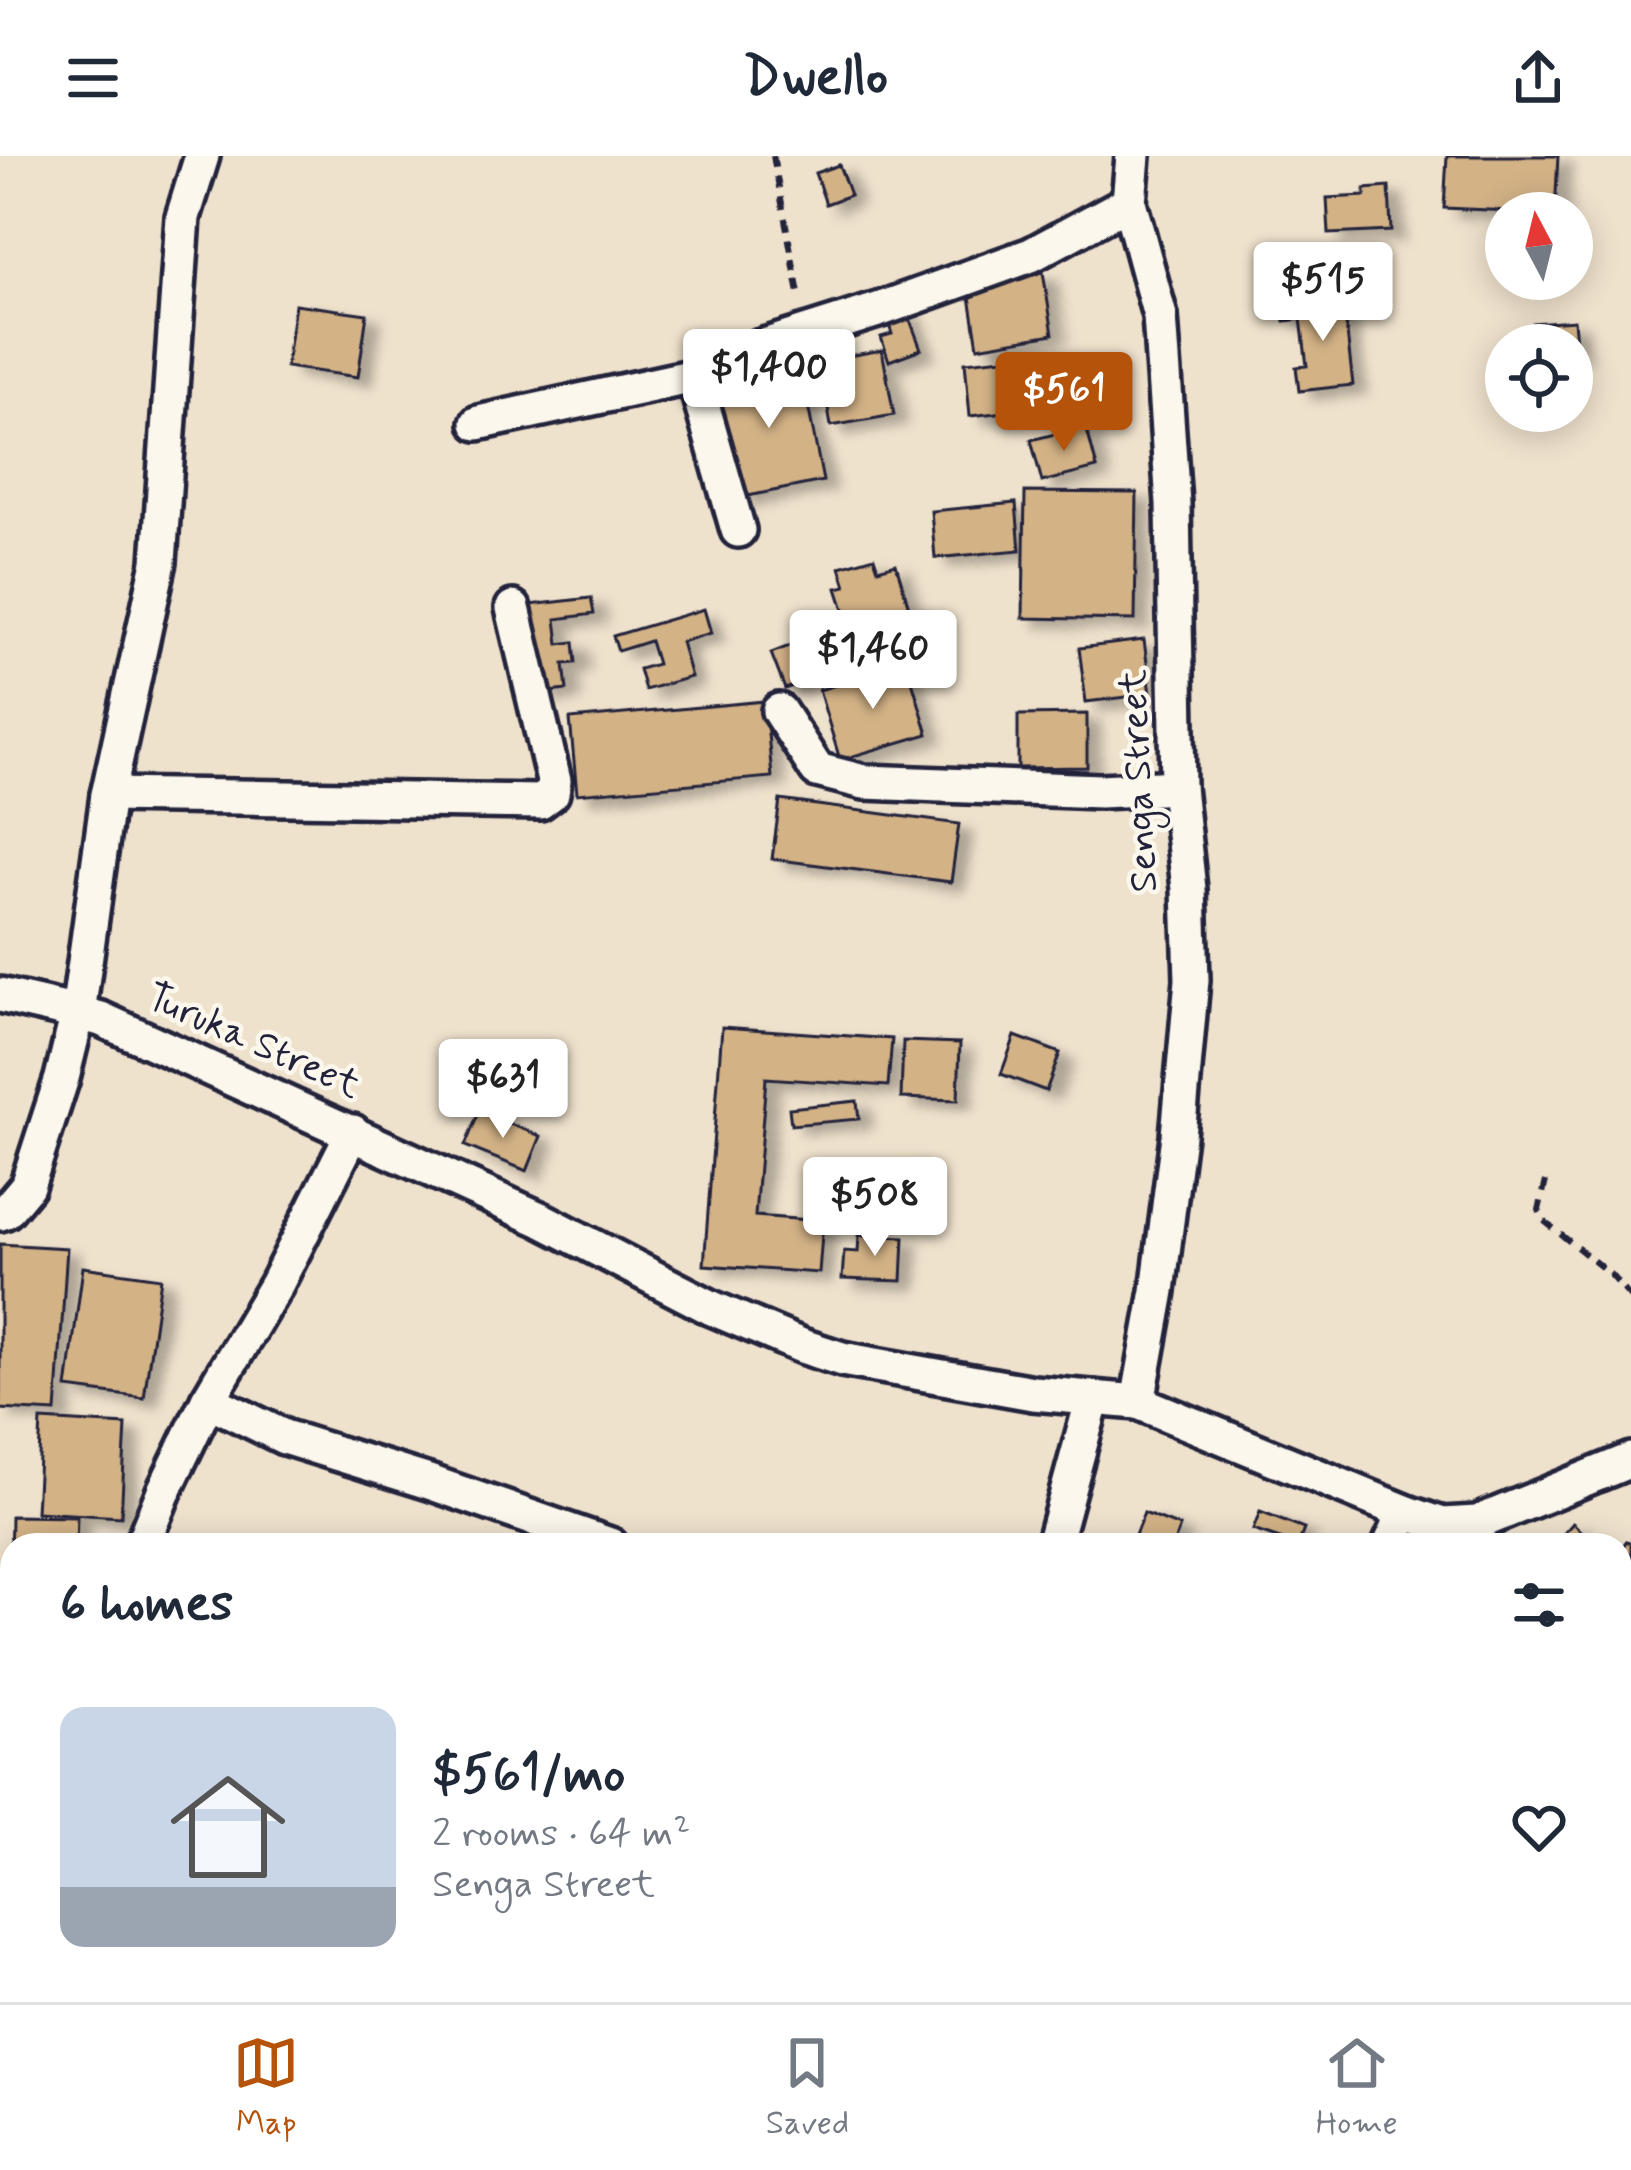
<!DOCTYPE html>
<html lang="en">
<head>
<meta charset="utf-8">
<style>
  body { margin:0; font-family:Mynerve,sans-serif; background:#f6f6f7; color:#1f2937; height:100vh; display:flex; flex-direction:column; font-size:45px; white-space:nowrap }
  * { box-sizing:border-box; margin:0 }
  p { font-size:39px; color:#747a83 }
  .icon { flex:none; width:66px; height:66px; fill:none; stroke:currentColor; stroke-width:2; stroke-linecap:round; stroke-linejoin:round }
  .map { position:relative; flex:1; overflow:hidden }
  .sheet { position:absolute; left:0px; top:1377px; width:1632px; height:471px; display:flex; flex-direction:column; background:#fff; border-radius:36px 36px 0 0; box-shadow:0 6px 30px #0003 }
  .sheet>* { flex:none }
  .needle { width:78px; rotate:353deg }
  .controls { position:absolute; left:1485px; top:36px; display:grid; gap:24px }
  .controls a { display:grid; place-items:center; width:108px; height:108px; border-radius:50%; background:#fff; box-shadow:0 6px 30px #0003; font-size:60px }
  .price { position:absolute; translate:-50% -102px; padding:0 27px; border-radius:12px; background:#fff; color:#222; font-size:39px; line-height:78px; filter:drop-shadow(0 3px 6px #0008) }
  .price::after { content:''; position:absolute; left:50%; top:72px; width:36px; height:27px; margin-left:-18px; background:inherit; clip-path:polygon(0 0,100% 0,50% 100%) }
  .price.on { background:#b45309; color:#fff }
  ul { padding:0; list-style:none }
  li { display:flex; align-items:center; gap:36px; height:300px; padding:0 60px }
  li span { display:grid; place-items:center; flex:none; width:336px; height:240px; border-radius:24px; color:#555 }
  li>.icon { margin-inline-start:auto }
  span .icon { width:144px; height:144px; fill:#fffc; stroke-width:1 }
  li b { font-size:51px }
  h2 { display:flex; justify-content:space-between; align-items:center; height:144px; padding:0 60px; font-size:51px }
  header { display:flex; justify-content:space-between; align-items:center; height:156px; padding:0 60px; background:#fff; font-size:54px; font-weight:700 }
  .tab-bar { display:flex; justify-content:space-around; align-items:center; height:168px; border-top:3px solid #e0e1e3; background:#fff; font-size:33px; color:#747a83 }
  .tab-bar a { display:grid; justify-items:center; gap:6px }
  .tab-bar .on { color:#b45309 }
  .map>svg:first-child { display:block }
  .building { fill:#d3b286; stroke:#22223b; stroke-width:3; filter:url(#shadow) }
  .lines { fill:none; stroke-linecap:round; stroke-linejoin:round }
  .street-casing { stroke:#22223b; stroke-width:42 }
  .path { stroke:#22223b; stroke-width:6; stroke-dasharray:12 9; stroke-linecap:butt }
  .street { stroke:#fbf7ec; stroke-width:33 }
  .labels { text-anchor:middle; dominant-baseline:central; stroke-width:9; stroke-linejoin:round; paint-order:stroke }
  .street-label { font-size:39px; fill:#22223b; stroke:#fbf7ec }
</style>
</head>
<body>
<header><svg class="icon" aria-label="menu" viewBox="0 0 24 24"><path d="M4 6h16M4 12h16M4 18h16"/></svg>Dwello<svg class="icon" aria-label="share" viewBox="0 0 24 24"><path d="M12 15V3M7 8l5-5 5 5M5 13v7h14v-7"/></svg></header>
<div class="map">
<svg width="1631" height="1846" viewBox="0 0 1631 1846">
  <defs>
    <filter id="shadow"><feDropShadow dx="13" dy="8" stdDeviation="6" flood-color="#0004"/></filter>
  </defs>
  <rect width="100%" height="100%" fill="#efe2cd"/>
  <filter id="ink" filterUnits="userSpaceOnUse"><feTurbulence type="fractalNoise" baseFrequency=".00833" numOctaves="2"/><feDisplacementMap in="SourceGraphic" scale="24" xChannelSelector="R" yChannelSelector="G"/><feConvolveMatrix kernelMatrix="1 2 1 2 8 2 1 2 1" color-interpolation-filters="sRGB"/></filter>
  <g filter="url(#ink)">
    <!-- building -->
    <g class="building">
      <polygon points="1447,0 1558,0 1555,57 1444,52"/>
      <polygon points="839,9 850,39 826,48 815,17"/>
      <polygon points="1389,31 1391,75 1329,78 1327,42 1365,40 1365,33"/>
      <polygon points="1306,106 1365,110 1363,137 1304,133"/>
      <polygon points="1043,116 1053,178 978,191 968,128"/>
      <polygon points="1343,142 1353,229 1299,235 1296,211 1307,210 1301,163 1285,165 1283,149"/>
      <polygon points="295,148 367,158 358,221 286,211"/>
      <polygon points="906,153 921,193 889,205 881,181 892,178 886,160"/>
      <polygon points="1574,164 1577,198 1572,198 1572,189 1534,189 1533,167"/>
      <polygon points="882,194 894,259 831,270 820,205"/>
      <polygon points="1051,197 1057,250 970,260 965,206"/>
      <polygon points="800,209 823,325 738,342 714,226"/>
      <polygon points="1086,270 1097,312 1042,326 1031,284"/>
      <polygon points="1025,336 1137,337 1135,464 1023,462"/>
      <polygon points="1016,347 1020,394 935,402 931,355"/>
      <polygon points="874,401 878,413 896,408 917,478 866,494 856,461 847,463 837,432 846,430 840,411"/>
      <polygon points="591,442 594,458 556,463 559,488 574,486 576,507 564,508 567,534 541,537 521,450"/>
      <polygon points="704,453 711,477 681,486 691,521 645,534 639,513 657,508 650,485 618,495 613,480"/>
      <polygon points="1144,484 1151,538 1086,546 1079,492"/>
      <polygon points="792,489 806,525 785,533 771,497"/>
      <polygon points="907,508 928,578 840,604 819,534"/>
      <polygon points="765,545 772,621 577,638 570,563"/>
      <polygon points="1087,558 1087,611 1018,612 1018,559"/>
      <polygon points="780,644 959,668 951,726 772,703"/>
      <polygon points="722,871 892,883 888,930 766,922 755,1060 823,1065 819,1117 704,1109"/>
      <polygon points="1015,880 1060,897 1046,935 1001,918"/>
      <polygon points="903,885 960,887 958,944 901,942"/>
      <polygon points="857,945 859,963 791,969 789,952"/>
      <polygon points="479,956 541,980 527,1015 465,990"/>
      <polygon points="910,1006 912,1059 862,1060 861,1046 846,1046 845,1008"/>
      <polygon points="859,1079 904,1081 902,1125 842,1123 844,1095 858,1096"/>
      <polygon points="0,1088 67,1092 56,1256 0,1253"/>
      <polygon points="83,1111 161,1122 144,1242 67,1232"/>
      <polygon points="41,1264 126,1269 121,1361 36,1356"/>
      <polygon points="1260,1356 1304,1373 1298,1389 1253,1374"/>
      <polygon points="1144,1357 1180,1371 1173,1389 1131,1389"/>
      <polygon points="11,1360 77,1361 76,1389 12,1389 10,1405"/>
      <polygon points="1573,1367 1591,1384 1586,1389 1564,1389 1558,1384"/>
      <polygon points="1626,1385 1631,1387 1631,1467 1620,1462 1620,1397"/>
      <polygon points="4,1451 12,1451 12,1501 5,1501"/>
      <polygon points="1620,1564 1631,1567 1631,1650 1620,1647"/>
      <polygon points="1423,1836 1493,1836 1490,1846 1419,1846"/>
    </g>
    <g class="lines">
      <!-- street casing -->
      <g class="street-casing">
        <g id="street">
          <polyline points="1133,0 1129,46 1160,160 1173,348 1178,631 1189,733 1192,824 1178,980 1158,1135 1138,1246"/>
          <polyline points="478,267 694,220"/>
          <polyline points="738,374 694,220 709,210 748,195 881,153 1031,99 1129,46"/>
          <polyline points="779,555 817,614 864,626 1100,635 1178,631"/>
          <polyline points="108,639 540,646 552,637 554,625 513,452"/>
          <polyline points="0,839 78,857 108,639 159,406 183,61 202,0"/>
          <polyline points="0,1057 6,1055 27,1030 62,922 78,857 101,863 542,1064 712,1152 802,1190 842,1203 1033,1237 1138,1246 1405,1356 1443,1369 1477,1367 1631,1304"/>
          <polyline points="208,1244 284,1281 429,1326 610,1389"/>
          <polyline points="142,1389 164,1335 208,1244 276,1129 353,976"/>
          <polyline points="1053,1389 1093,1242"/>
          <polyline points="1390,1389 1405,1356"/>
          <polyline points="0,1535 12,1537"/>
          <polyline points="431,1836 431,1846"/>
          <polyline points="1206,1836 1208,1846"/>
        </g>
      </g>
      <!-- path -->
      <g class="path">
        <polyline points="773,0 800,143"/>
        <polyline points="1546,1025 1539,1054 1543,1064 1610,1118 1631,1142"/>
      </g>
      <!-- street -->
      <use href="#street" class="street"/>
    </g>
  </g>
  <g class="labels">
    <!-- street labels -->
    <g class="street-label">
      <text transform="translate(1140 625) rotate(-93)">Senga Street</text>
      <text transform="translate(253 886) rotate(24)">Turuka Street</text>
    </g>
  </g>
</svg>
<div class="controls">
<a><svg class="needle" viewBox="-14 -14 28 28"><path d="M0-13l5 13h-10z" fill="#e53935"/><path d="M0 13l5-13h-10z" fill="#747a83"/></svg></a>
<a><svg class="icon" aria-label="locate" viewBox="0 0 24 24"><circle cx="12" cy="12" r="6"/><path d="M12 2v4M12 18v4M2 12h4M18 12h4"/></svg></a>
</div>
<b class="price" style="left:1323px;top:188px">$515</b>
<b class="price" style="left:769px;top:275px">$1,400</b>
<b class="price on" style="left:1064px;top:298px">$561</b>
<b class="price" style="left:873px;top:556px">$1,460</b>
<b class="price" style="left:503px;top:985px">$631</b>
<b class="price" style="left:875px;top:1103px">$508</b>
<section class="sheet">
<h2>6 homes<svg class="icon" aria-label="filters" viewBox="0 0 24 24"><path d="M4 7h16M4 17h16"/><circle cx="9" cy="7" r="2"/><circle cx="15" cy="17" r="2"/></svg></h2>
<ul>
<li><span style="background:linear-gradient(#c9d6e8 75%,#9aa5b1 0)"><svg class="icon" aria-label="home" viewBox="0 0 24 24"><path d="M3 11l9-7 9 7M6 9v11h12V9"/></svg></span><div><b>$561/mo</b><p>2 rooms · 64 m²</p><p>Senga Street</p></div><svg class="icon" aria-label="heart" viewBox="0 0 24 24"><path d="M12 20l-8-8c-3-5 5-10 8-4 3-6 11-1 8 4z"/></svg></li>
</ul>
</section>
</div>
<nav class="tab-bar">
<a class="on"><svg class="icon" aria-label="map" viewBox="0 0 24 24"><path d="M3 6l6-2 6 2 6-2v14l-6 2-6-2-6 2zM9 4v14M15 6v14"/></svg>Map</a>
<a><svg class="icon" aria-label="saved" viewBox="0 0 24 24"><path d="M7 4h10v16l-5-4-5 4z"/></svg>Saved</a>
<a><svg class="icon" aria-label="home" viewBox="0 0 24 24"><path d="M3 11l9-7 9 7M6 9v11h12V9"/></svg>Home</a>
</nav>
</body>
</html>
